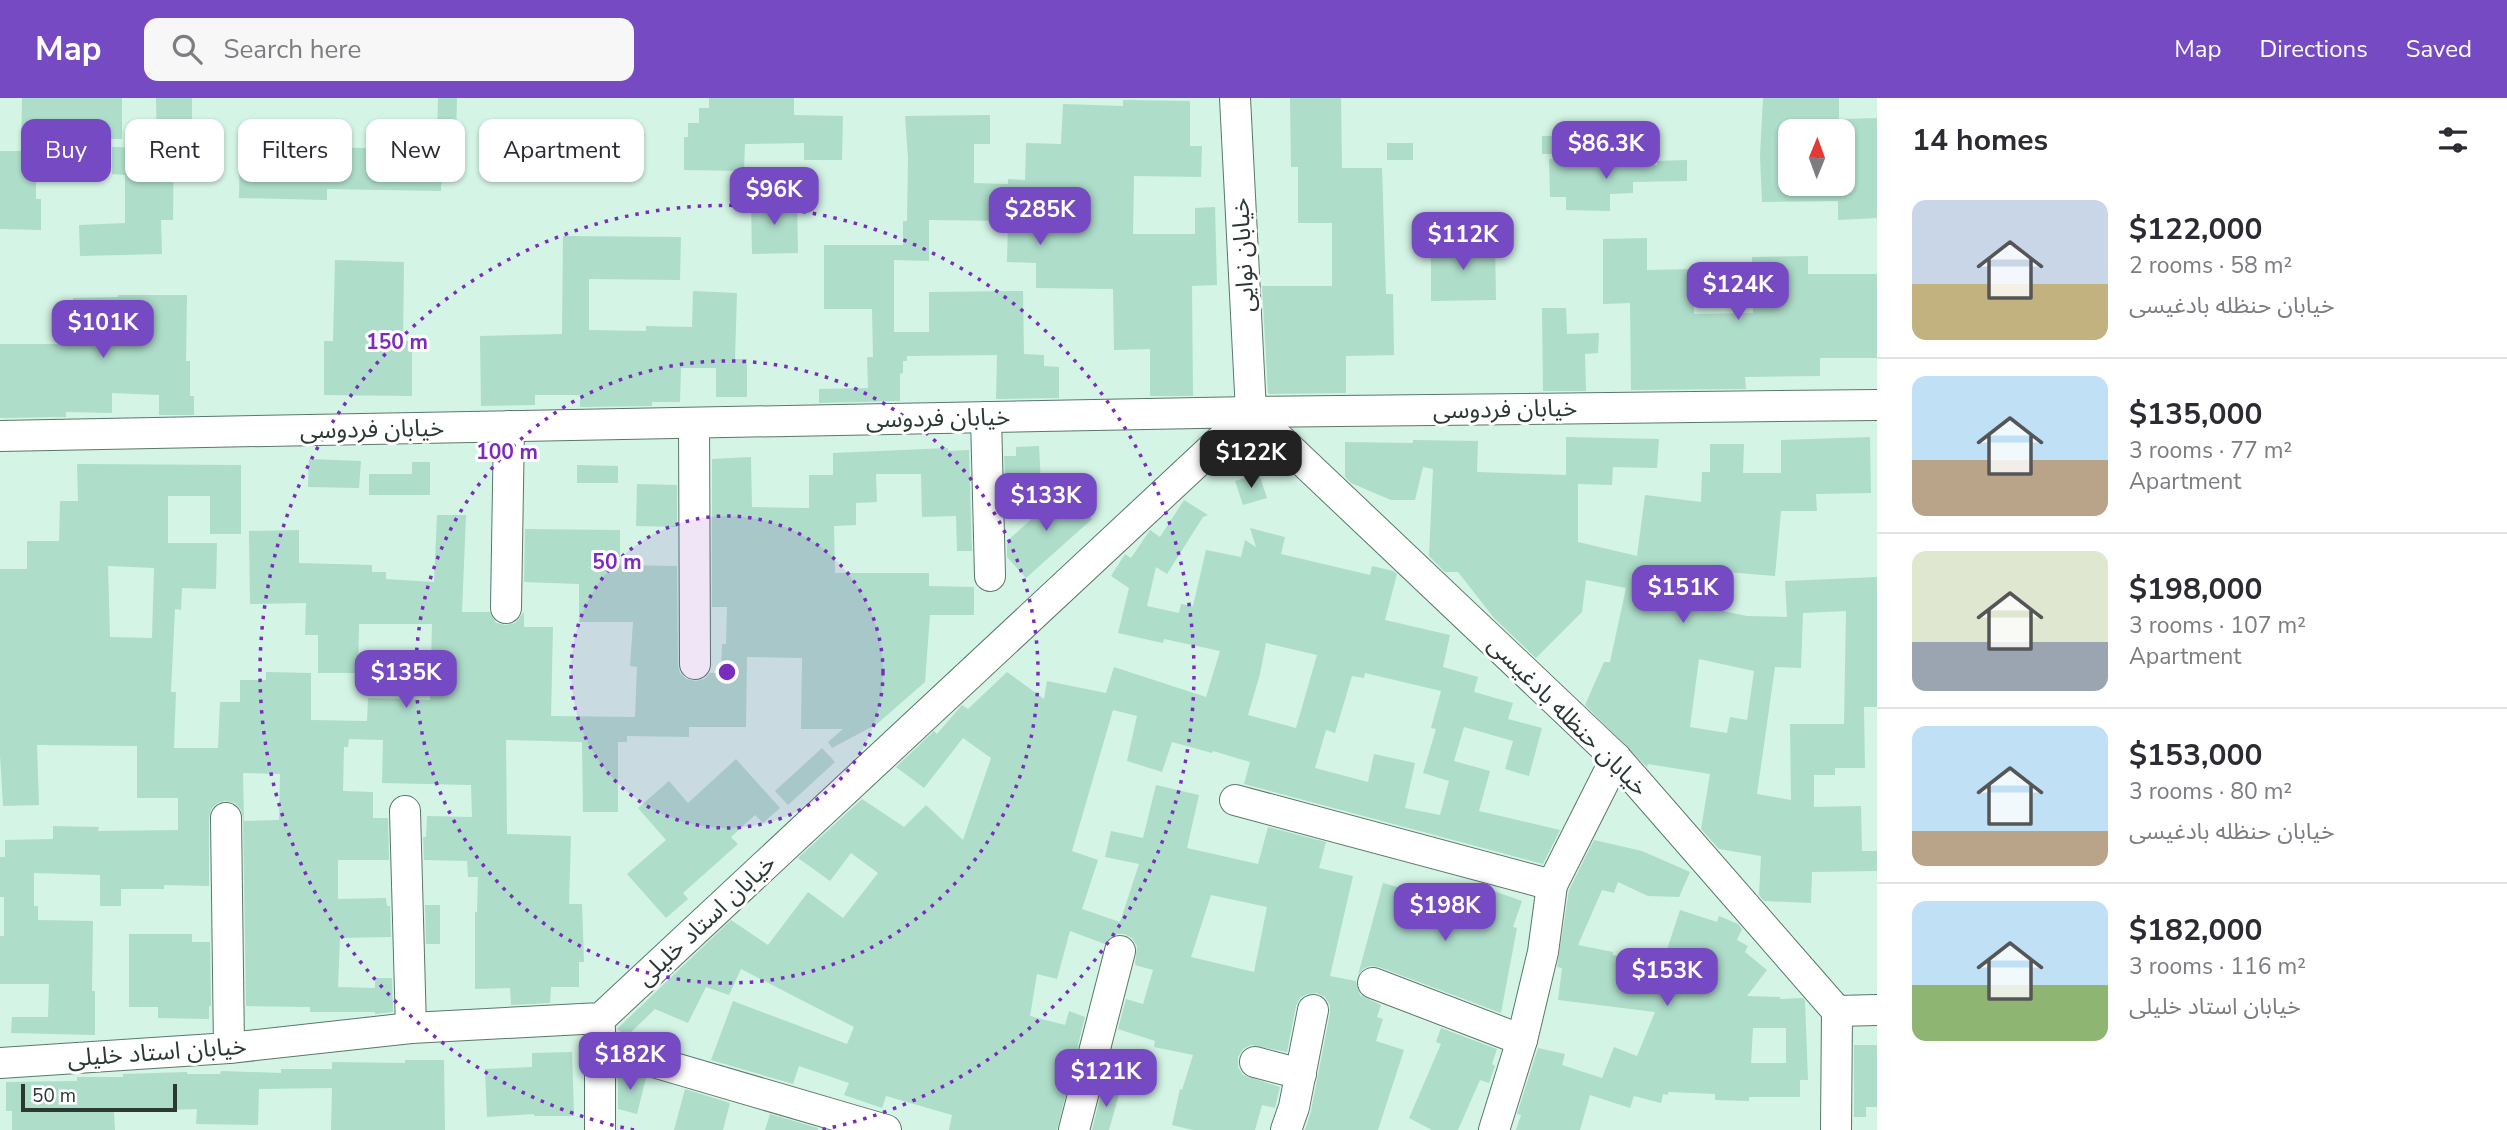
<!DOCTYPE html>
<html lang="en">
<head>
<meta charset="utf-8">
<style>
  body { margin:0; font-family:"Nunito Sans","Noto Sans Arabic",sans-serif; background:#f7f7f7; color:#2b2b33; height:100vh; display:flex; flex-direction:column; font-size:26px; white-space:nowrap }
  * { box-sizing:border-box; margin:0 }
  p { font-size:23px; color:#7c7c81 }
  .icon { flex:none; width:38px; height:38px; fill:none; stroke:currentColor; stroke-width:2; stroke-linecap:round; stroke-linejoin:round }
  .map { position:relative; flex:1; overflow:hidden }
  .sheet { display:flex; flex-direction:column; background:#fff; width:630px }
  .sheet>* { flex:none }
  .top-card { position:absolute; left:21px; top:21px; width:665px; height:63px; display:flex; gap:14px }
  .needle { width:46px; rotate:1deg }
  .tools { position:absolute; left:1778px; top:21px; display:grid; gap:14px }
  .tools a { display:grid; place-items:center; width:77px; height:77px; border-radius:14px; background:#fff; box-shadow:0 2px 5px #0004; font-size:35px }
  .scale { position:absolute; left:21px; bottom:18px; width:156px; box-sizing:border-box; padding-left:7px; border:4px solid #2b3833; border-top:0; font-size:19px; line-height:24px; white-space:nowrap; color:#2b3833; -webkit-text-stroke:5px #fff; paint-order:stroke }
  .price { position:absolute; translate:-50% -60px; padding:0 16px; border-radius:14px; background:#754ac3; color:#fff; font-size:23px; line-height:46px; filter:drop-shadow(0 2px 4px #0008) }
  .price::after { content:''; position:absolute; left:50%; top:42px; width:21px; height:16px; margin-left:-10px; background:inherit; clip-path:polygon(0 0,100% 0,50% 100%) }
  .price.selected { background:#222; color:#fff }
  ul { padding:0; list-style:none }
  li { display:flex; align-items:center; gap:21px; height:175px; padding:0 35px }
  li+li { border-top:2px solid #e1e1e2 }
  li span { display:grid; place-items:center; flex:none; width:196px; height:140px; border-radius:14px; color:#555 }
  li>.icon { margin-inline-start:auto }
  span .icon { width:84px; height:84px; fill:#fffc; stroke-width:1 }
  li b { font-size:30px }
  h2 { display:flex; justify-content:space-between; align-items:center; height:84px; padding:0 35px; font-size:30px }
  .chip { padding:0 24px; border-radius:14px; background:#fff; box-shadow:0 2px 5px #0004; font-size:24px; line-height:63px }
  .chip.selected { background:#754ac3; color:#fff }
  header { display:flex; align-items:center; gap:42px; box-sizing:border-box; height:98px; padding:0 35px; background:#754ac3; color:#fff }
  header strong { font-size:33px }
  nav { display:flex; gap:38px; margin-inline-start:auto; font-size:24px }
  .search { width:490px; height:63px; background:#f7f7f7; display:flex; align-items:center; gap:18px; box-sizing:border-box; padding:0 24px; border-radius:14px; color:#7c7c81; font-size:26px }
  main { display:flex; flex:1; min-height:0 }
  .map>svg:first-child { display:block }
  .building { fill:#aeddca; fill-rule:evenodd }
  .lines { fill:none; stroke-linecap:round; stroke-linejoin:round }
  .minor-casing { stroke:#5a776b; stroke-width:32 }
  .minor { stroke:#fff; stroke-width:30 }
  .ring { fill:none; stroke:#7b2cbf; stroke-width:3.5; stroke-dasharray:3.5 7 }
  .labels { text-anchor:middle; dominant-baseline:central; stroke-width:6; stroke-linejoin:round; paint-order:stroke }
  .street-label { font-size:24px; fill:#2b3833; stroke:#fff }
  .centre { fill:#7b2cbf; stroke:#fff; stroke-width:3.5 }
  .ring-label { font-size:21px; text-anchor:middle; font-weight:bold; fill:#7b2cbf; stroke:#fff; stroke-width:6; stroke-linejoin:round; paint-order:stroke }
</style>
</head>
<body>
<header>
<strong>Map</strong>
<div class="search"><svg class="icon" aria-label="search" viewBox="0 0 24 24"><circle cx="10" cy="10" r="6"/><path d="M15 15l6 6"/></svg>Search here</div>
<nav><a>Map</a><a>Directions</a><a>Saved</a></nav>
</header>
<main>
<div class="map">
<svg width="1877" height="1032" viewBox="0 0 1877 1032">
  <rect width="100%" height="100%" fill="#d4f4e6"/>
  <!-- building -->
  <g class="building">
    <polygon points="22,0 122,0 122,41 88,41 88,30 36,28 36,101 41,101 41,132 0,131 0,53 21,53"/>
    <polygon points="156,0 192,0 192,32 174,32 173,122 161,122 162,156 80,158 79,127 125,125 125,77 112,76 112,49 157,50"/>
    <polygon points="438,0 457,0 456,37 437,36"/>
    <polygon points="709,0 794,0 794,17 843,18 842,62 804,62 804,45 745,46 744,73 684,72 684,39 688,39 688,25 699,25 699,10 709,10"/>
    <polygon points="1290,0 1341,0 1342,70 1382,70 1386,196 1393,196 1394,257 1346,258 1346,295 1268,296 1262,188 1332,188 1332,125 1298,125 1298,69 1291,69"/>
    <polygon points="1763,0 1839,0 1839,33 1790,33 1790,86 1843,86 1843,21 1877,20 1877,120 1838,122 1838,103 1762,104 1760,58"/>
    <polygon points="1123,2 1190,3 1190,48 1202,48 1201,79 1134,78 1133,136 1195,136 1195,110 1215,109 1217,187 1192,188 1193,298 1150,298 1150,251 1114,252 1113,191 1036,190 1036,165 1007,164 1008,123 929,122 929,163 894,162 894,234 929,234 929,194 1023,193 1024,256 1044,257 1044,268 1059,269 1059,300 996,301 997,257 907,258 907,263 903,263 903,275 900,276 900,303 819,305 819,291 868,290 867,259 873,259 872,211 824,211 824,147 903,147 903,123 907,123 908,60 905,18 990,17 990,46 974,46 974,85 1008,86 1008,81 1025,82 1026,45 1061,46 1063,6 1123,8"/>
    <rect x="1542" y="38" width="16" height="18"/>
    <rect x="1387" y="45" width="26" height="17"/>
    <polygon points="240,47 442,52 441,93 327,91 327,102 239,100"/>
    <polygon points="1549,61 1580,61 1580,68 1657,67 1657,63 1687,62 1687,83 1633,84 1633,95 1610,96 1610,113 1566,112 1566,99 1550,99"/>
    <polygon points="797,102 798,155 752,156 751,103"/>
    <polygon points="563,138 681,139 680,182 589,181 589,232 646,233 646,228 692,229 693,193 737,195 735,261 747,261 747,299 716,299 716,270 681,270 680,304 652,304 652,308 580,309 580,297 535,297 535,307 481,308 480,238 562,236"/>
    <polygon points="1647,140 1647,172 1693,171 1694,216 1753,215 1752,159 1808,158 1808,176 1877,176 1877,260 1820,260 1820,278 1745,279 1746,291 1631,292 1630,205 1603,206 1603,141"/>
    <polygon points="1495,144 1496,202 1431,203 1431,145"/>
    <polygon points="335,162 404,164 403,243 412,243 412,298 324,297 324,243 333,243"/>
    <polygon points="118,197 187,197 186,263 190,263 190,298 194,298 194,317 159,317 159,297 112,295 112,315 66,314 66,319 0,320 0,246 73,246 73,200 118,199"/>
    <polygon points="1542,210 1566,210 1567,236 1599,235 1598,255 1585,256 1586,293 1543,293"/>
    <path d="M 1566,339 L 1659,341 L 1657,370 L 1613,369 L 1612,387 L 1578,386 L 1578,444 L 1637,458 L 1645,397 L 1701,404 L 1702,374 L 1710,374 L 1710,346 L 1744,346 L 1743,375 L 1781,375 L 1781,342 L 1870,339 L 1871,395 L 1816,396 L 1817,413 L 1781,413 L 1775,478 L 1726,474 L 1723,513 L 1747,518 L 1787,519 L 1785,483 L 1877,479 L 1877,609 L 1864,609 L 1865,670 L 1835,670 L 1835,677 L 1814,677 L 1814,709 L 1861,708 L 1862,753 L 1877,753 L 1877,773 L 1812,774 L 1811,805 L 1764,803 L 1759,797 L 1761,758 L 1719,751 L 1701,731 L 1710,676 L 1648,666 L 1647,669 L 1585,607 L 1604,564 L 1610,564 L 1626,490 L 1586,482 L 1582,514 L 1536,560 L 1494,520 L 1458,474 L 1445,474 L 1429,458 L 1433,371 L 1423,369 L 1415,402 L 1391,402 L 1351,385 L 1345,379 L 1345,344 L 1413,345 L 1413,342 L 1478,343 L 1477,374 L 1566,377 ZM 1846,513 L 1844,626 L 1790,626 L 1791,702 L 1757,696 L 1775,569 L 1801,570 L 1803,515 ZM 1699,561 L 1754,573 L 1747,622 L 1730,619 L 1727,635 L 1690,629 Z"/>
    <polygon points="1039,348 1042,404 1006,405 1004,358 1016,358 1016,349"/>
    <path d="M 948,350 L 948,353 L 969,352 L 972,453 L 957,453 L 956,418 L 922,419 L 921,376 L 876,376 L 877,404 L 856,405 L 856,427 L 834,428 L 835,475 L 929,475 L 929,488 L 974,489 L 974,517 L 930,517 L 925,584 L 877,626 L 832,650 L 828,644 L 843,631 L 801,631 L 802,560 L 747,559 L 746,629 L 689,629 L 689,639 L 627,638 L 627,644 L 618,644 L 618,714 L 583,714 L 582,644 L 506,642 L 507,736 L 571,738 L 569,806 L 582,806 L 584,864 L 579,864 L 579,889 L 551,889 L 550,905 L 511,907 L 510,890 L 475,891 L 475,814 L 477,814 L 478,779 L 468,779 L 467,763 L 424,762 L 423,739 L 426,739 L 427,718 L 472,719 L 471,687 L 382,685 L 383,642 L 349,641 L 348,649 L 344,649 L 343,693 L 373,694 L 373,720 L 388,720 L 389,762 L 338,762 L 338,801 L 386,800 L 387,808 L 390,808 L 391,839 L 340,840 L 338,889 L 375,890 L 375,880 L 392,880 L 393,914 L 375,916 L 375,914 L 310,914 L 310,909 L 246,908 L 243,720 L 241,712 L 235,705 L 225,703 L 218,705 L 211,711 L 209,720 L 209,788 L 164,787 L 164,791 L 121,791 L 121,808 L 100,808 L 100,777 L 34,775 L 34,808 L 38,808 L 38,822 L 93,823 L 92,893 L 95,893 L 95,937 L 11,935 L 12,919 L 48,919 L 49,886 L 0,886 L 0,838 L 4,838 L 4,799 L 0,799 L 0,759 L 5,759 L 5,742 L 53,741 L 53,728 L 99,729 L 98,733 L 178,732 L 178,700 L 137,700 L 137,648 L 37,647 L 39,707 L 3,708 L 0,656 L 0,471 L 27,471 L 27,443 L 59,443 L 60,403 L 78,403 L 77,366 L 241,367 L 241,436 L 210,436 L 210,398 L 168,398 L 168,445 L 217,445 L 216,491 L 182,490 L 181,512 L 175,511 L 171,594 L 176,594 L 174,650 L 218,650 L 220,604 L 240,604 L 240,582 L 266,582 L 266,574 L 311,575 L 311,622 L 367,623 L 368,600 L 430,602 L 432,526 L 359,526 L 358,575 L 318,575 L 318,537 L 305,537 L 306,505 L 250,506 L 249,433 L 299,432 L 299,465 L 372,467 L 372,474 L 386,474 L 386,481 L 434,484 L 437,417 L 466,417 L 462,514 L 490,514 L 496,525 L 506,527 L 515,525 L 524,514 L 524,529 L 553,529 L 551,618 L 635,619 L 637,569 L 630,568 L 633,524 L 579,524 L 579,486 L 524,484 L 525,431 L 620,432 L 620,467 L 677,468 L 678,567 L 680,575 L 686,581 L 696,583 L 704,581 L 710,575 L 721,575 L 722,546 L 726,546 L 727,509 L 712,509 L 712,361 L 751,359 L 752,409 L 809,410 L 809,377 L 833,377 L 833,355 ZM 108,468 L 154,470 L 152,540 L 110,539 ZM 243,675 L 280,676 L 279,722 L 244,723 Z"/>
    <polygon points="309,361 361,363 359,390 308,389"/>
    <polygon points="412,364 430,364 430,397 369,397 369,376 412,376"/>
    <polygon points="577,367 618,368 618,385 577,385"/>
    <polygon points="1259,376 1267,400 1243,407 1235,383"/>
    <polygon points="637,386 677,387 677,429 636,428"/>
    <polygon points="1065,391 1092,421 1026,480 1007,459 1007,443"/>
    <path d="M 1184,402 L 1208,417 L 1203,419 L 1167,476 L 1156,469 L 1147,508 L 1179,515 L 1181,506 L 1193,508 L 1206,452 L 1241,459 L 1245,442 L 1256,449 L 1250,430 L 1285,439 L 1281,456 L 1370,477 L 1372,468 L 1393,473 L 1397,476 L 1385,522 L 1450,537 L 1443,569 L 1478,579 L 1474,594 L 1513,605 L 1508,621 L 1542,630 L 1529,678 L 1505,671 L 1513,643 L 1464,629 L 1454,663 L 1490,673 L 1479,713 L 1560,732 L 1543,766 L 1244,686 L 1250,664 L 1213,653 L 1212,655 L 1172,644 L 1162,674 L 1127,663 L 1137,618 L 1113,612 L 1072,753 L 1098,762 L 1082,811 L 1120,824 L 1139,766 L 1105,759 L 1111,733 L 1143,740 L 1156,687 L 1199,697 L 1187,750 L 1258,766 L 1268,729 L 1326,744 L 1319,770 L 1353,778 L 1330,878 L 1356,883 L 1360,897 L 1381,907 L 1377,919 L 1383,921 L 1376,943 L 1404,952 L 1378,1032 L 1305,1032 L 1311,1013 L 1330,915 L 1330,907 L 1325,899 L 1316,895 L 1307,896 L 1300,900 L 1296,908 L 1287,954 L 1251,947 L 1243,951 L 1238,959 L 1238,969 L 1243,977 L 1280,989 L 1275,1010 L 1262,1007 L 1255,1032 L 1193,1032 L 1172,1027 L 1180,991 L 1182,992 L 1193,957 L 1154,949 L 1155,943 L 1118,931 L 1126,901 L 1143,906 L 1153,872 L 1135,867 L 1137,848 L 1132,840 L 1124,836 L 1115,836 L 1105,846 L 1070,833 L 1057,881 L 1037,876 L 1030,918 L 1065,927 L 1069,913 L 1085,919 L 1057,1032 L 949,1032 L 952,1017 L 886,998 L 882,1010 L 844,997 L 849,985 L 799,968 L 793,986 L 711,962 L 733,903 L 847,946 L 854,929 L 741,871 L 729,897 L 706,889 L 688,925 L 655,911 L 627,938 L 617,931 L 731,822 L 768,847 L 808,794 L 843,820 L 878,775 L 851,755 L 830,783 L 798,760 L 862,701 L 904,729 L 926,707 L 963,742 L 991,660 L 963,640 L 924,690 L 896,669 L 934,633 L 937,636 L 962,607 L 968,611 L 1007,574 L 1044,601 L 1047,583 L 1106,595 L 1114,569 L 1206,599 L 1220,553 L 1164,541 L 1163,545 L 1118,535 L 1129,490 L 1111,478 L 1125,456 L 1131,460 L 1150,432 L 1160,439 ZM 1266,545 L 1317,557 L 1296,630 L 1248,617 L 1260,576 ZM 1365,575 L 1441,593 L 1431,630 L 1436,631 L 1423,675 L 1449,683 L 1440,717 L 1405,710 L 1415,665 L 1374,656 L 1368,684 L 1315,670 L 1326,632 L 1335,635 L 1352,578 L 1364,580 ZM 1211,797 L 1267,809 L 1254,874 L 1191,859 Z"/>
    <polygon points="822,650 835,664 788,707 775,693"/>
    <polygon points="736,661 780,710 763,725 755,717 731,739 738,746 683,795 688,801 666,820 627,776 666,742 638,710 669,683 688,705"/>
    <path d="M 1594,742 L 1642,753 L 1690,774 L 1679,799 L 1648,798 L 1618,784 L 1614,795 L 1602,792 L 1578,847 L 1613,854 L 1613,857 L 1662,867 L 1680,812 L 1717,824 L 1719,818 L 1738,826 L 1742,831 L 1737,842 L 1748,848 L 1745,854 L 1767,872 L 1747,898 L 1780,899 L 1780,901 L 1803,900 L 1805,903 L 1808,982 L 1800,982 L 1800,999 L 1749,999 L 1749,1003 L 1715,1002 L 1715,996 L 1668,994 L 1668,997 L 1663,996 L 1661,1005 L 1634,998 L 1630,1010 L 1590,997 L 1580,1032 L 1516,1032 L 1521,1017 L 1517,1016 L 1538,950 L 1565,956 L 1562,967 L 1602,980 L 1614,949 L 1637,958 L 1655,914 L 1558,902 L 1562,870 L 1557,869 L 1569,792 ZM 1753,930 L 1786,930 L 1786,965 L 1751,965 Z"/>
    <polygon points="1383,785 1427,797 1428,794 1477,813 1481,802 1487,804 1491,792 1522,803 1513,829 1517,830 1501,915 1379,869 1370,868 1363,871 1358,877"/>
    <polygon points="425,807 440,807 440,846 426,846"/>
    <polygon points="129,836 192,836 192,844 210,844 211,908 209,908 209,921 158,920 158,909 129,909"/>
    <polygon points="1441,930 1497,951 1492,966 1495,968 1489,985 1480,982 1458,1032 1432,1032 1409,1020 1441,946 1436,944"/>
    <polygon points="1854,947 1877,947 1877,1009 1866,1009 1866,1019 1854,1019"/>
    <polygon points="572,954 574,1018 534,1018 534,1016 487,1019 485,971 532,969 532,955"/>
    <polygon points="405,962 444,962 445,1032 331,1032 332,990 259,991 258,1027 196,1026 197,1011 114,1014 115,1032 12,1032 12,1013 6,1013 6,984 77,983 77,979 123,979 123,976 187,974 187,976 220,976 221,973 281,975 281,971 332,971 332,964 405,965"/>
    <polygon points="618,972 646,980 637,1016 618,1011"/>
    <polygon points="1103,988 1120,993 1109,1032 1092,1032"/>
    <polygon points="685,991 730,1005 723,1032 674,1032"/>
    <polygon points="770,1016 818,1030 818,1032 765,1032"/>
  </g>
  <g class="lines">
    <!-- minor casing -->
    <g class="minor-casing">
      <g id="minor">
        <polyline points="1235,0 1251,314"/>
        <polyline points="1251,314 1616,660 1837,913 1877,912"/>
        <polyline points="986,319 990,478"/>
        <polyline points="694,325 695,566"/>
        <polyline points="0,338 1251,314 1877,307"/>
        <polyline points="506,510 509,328"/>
        <polyline points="1235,702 1552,787"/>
        <polyline points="405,713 411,930"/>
        <polyline points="226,720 229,950"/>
        <polyline points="1373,885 1522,942"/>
        <polyline points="599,948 886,1032"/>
        <polyline points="1255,964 1301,976"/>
        <polyline points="0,965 229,950 411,930 601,920 1251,314"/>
        <polyline points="600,1032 600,931"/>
        <polyline points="1074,1032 1120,853"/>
        <polyline points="1286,1032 1294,1009 1313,912"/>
        <polyline points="1494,1032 1522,942 1543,854 1552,787 1616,660"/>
        <polyline points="1836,1032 1837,913"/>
      </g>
    </g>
    <!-- minor -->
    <use href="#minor" class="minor"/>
  </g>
  <!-- distance rings -->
  <circle cx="727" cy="574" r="156" fill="#7b2cbf" fill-opacity=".12"/>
  <g class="ring">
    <circle cx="727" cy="574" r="156"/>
    <circle cx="727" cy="574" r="311"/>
    <path d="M634 1032A467 467 0 1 1 820 1032"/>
  </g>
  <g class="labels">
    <!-- street labels -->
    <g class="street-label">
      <text transform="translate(1243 157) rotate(-93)">خیابان نوایی</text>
      <text transform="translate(1505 311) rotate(-1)">خیابان فردوسی</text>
      <text transform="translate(938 320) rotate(-1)">خیابان فردوسی</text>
      <text transform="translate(372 331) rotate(-1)">خیابان فردوسی</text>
      <text transform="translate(1568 618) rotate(45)">خیابان حنظله بادغیسی</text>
      <text transform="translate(706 822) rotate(-43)">خیابان استاد خلیلی</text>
      <text transform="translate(157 954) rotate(-4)">خیابان استاد خلیلی</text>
    </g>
  </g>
  <circle cx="727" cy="574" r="10" class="centre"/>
  <g class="ring-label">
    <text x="397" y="251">150 m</text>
    <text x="507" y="361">100 m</text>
    <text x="617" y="471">50 m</text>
  </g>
</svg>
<div class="tools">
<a><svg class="needle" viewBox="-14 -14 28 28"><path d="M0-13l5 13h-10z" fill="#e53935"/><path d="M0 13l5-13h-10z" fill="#7c7c81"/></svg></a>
</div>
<div class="scale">50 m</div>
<b class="price" style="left:1606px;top:83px">$86.3K</b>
<b class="price" style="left:774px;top:129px">$96K</b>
<b class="price" style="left:1040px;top:149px">$285K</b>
<b class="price" style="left:1463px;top:174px">$112K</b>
<b class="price" style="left:1738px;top:224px">$124K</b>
<b class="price" style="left:103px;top:262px">$101K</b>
<b class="price selected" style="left:1251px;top:392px">$122K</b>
<b class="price" style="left:1046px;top:435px">$133K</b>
<b class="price" style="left:1683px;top:527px">$151K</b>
<b class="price" style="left:406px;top:612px">$135K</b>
<b class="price" style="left:1445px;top:845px">$198K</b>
<b class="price" style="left:1667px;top:910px">$153K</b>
<b class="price" style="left:630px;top:994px">$182K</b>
<b class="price" style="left:1106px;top:1011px">$121K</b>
<div class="top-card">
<a class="chip selected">Buy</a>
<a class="chip">Rent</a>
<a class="chip">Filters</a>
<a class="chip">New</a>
<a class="chip">Apartment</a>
</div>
</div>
<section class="sheet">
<h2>14 homes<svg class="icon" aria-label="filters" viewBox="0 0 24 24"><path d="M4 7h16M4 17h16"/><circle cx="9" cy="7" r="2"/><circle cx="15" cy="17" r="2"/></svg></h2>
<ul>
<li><span style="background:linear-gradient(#c9d6e8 60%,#c2b280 0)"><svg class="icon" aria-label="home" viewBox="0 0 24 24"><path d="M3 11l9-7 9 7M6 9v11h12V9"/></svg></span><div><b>$122,000</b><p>2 rooms · 58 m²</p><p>خیابان حنظله بادغیسی</p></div></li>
<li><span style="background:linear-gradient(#bfe0f5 60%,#b9a48a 0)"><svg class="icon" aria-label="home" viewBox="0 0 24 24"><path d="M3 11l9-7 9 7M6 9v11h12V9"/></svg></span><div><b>$135,000</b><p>3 rooms · 77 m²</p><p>Apartment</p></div></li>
<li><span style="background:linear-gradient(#dfe7d0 65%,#9aa5b1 0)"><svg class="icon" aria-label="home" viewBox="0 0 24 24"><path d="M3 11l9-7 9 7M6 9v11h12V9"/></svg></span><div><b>$198,000</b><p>3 rooms · 107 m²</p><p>Apartment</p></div></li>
<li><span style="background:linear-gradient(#bfe0f5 75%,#b9a48a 0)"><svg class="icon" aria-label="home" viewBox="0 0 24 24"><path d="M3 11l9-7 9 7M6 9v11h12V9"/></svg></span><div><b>$153,000</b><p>3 rooms · 80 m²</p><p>خیابان حنظله بادغیسی</p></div></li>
<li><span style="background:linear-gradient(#bfe0f5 60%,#8fb573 0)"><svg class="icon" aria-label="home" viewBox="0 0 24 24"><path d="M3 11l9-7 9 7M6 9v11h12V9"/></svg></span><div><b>$182,000</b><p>3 rooms · 116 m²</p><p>خیابان استاد خلیلی</p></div></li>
</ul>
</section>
</main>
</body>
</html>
